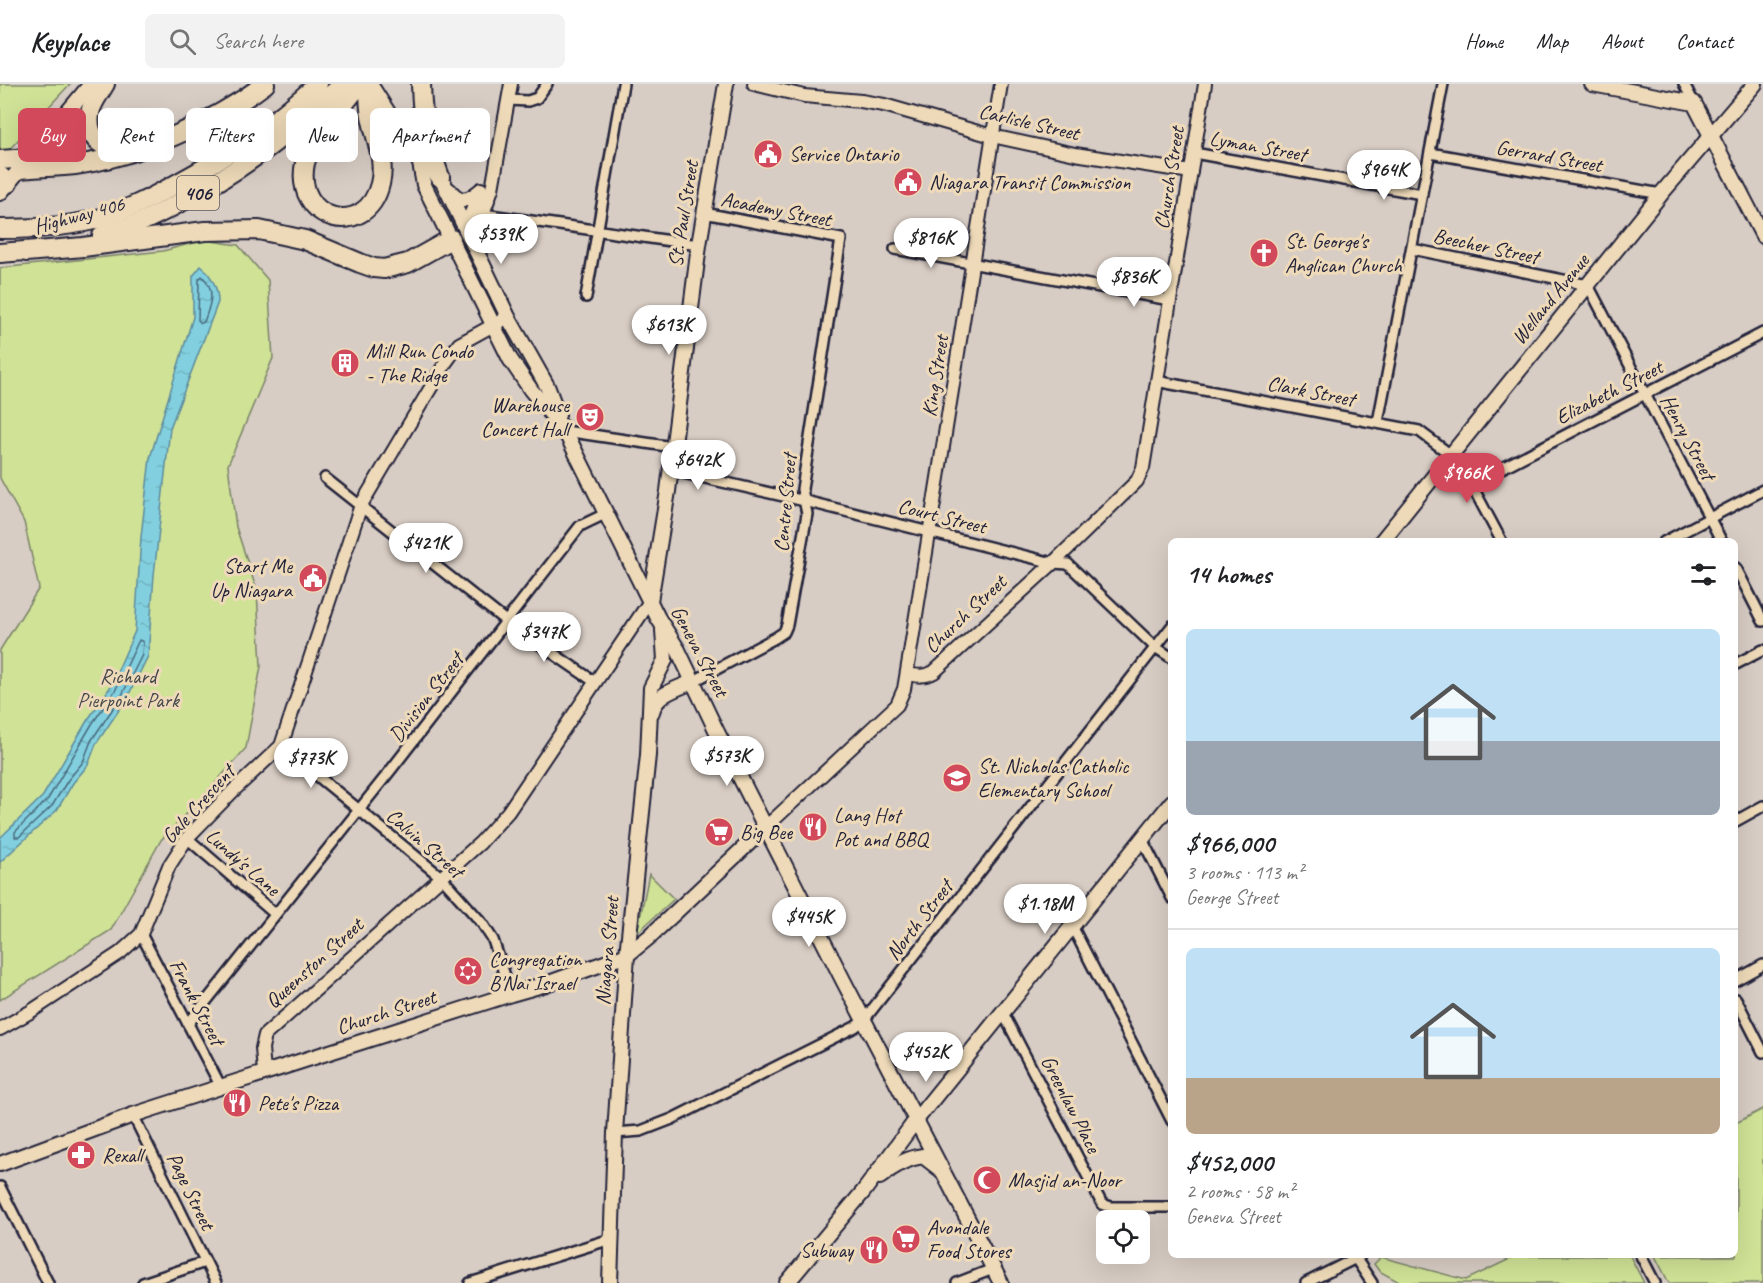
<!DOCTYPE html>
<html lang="en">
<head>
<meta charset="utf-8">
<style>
  body { margin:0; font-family:Caveat,sans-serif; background:#f2f2f2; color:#202124; height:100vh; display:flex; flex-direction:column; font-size:22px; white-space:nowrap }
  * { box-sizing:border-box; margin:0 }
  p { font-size:20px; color:#757577 }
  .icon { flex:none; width:33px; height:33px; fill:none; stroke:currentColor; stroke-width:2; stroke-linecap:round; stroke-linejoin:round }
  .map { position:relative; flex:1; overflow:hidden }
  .drawer { position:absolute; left:1168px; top:454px; width:570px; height:720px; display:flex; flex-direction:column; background:#fff; border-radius:9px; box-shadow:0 6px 24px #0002 }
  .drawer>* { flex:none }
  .top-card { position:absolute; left:18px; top:24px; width:570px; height:54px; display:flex; gap:12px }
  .buttons { position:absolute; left:1096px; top:1126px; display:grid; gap:12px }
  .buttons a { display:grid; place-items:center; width:54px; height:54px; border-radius:9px; background:#fff; box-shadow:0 6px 24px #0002; font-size:30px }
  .price { position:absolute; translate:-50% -51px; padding:0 14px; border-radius:21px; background:#fff; color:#222; font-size:20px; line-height:39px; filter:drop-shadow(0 2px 3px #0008) }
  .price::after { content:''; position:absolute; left:50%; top:36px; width:18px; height:14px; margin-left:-9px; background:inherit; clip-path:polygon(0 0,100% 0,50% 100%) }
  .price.current { background:#d1495b; color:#fff }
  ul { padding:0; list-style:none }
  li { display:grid; align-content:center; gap:12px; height:318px; padding:0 18px }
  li+li { border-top:2px solid #e0e0e0 }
  li span { display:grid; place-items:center; height:186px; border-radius:9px; color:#555 }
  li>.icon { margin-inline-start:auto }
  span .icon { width:108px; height:108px; fill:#fffc; stroke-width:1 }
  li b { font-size:26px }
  h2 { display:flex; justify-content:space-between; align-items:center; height:72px; padding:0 18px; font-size:26px }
  .chip { padding:0 21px; border-radius:9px; background:#fff; box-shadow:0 6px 24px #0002; font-size:21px; line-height:54px }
  .chip.current { background:#d1495b; color:#fff }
  header { display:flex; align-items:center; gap:36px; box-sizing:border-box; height:84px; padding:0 30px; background:#fff; border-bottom:2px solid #e0e0e0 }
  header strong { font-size:28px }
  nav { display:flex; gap:33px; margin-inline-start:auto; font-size:21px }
  .search { width:420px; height:54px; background:#f2f2f2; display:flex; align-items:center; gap:15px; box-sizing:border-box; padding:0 21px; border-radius:9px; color:#757577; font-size:22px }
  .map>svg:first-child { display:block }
  .green { fill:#d0e296; stroke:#798268; stroke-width:1.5 }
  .water { fill:url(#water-ripples); stroke:#5c8a9d; stroke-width:1.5 }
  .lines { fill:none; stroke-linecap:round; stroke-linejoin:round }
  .shore { stroke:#48687d; stroke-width:1.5 }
  .minor-casing { stroke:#22223b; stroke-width:14 }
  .tertiary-casing { stroke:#22223b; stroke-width:16 }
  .secondary-casing { stroke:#22223b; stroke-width:18 }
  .motorway-casing { stroke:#22223b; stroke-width:22 }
  .minor { stroke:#eedab8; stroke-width:9 }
  .tertiary { stroke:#eedab8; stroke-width:12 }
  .secondary { stroke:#eedab8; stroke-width:14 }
  .motorway { stroke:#eedab8; stroke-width:18 }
  .labels { text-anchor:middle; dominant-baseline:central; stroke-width:6; stroke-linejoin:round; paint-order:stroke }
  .shield { fill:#eedab8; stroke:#5f5960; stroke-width:1.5 }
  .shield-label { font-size:20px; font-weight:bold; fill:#22223b }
  .street-label { font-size:21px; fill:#22223b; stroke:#eedab8 }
  .poi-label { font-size:21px; fill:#22223b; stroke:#eedab8; text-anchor:start }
  .park-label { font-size:21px; fill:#45484d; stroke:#eedab8 }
</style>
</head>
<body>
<header>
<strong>Keyplace</strong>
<div class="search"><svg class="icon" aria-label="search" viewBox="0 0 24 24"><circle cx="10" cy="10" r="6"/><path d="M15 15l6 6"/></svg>Search here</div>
<nav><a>Home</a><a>Map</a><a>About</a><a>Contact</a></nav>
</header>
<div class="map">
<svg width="1763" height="1199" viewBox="0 0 1763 1199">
  <defs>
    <pattern id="water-ripples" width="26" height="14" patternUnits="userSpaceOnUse" patternTransform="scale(1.5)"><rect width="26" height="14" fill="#82d0df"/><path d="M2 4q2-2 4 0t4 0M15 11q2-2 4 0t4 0" fill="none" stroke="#70b2c0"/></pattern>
  </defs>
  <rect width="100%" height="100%" fill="#d8cdc4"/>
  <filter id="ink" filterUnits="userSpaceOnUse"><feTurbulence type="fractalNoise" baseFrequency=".0167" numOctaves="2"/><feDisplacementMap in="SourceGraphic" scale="12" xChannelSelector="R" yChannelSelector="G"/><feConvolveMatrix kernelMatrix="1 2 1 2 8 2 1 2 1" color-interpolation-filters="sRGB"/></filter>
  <g filter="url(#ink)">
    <!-- green -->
    <g class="green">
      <polygon points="0,0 70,0 6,69 0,68"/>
      <polygon points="204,156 238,161 268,196 273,274 228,381 236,443 257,507 261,582 246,664 203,713 161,756 111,846 0,916 0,566 39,504 24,438 0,394 0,184 163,167"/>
      <polygon points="649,790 674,815 637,849"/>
      <polygon points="1763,1025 1763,1199 1669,1199 1655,1172 1736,1172 1736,1039"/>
      <polygon points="1516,1172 1630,1172 1644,1199 1401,1199 1379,1187 1374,1180 1381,1173 1466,1196"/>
    </g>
    <!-- water -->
    <path class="water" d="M 201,182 C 212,192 218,203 218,218 L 170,344 L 154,491 L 148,572 L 127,614 L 96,660 L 88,681 L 73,699 L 57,726 L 0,778 L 0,754 L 43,712 L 87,637 L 111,602 L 135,547 L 141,453 L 150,374 L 193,233 L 193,192 Z"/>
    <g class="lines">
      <!-- shore -->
      <g class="shore">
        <path d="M 202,192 C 217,206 210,221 204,238 L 201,239 L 198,236 L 199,195 Z"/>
        <polygon points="139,556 143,558 142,571 122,611 91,657 83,678 68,696 52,722 19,753 15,753 15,748 48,715 92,640 116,605"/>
      </g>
      <!-- minor casing -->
      <g class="minor-casing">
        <g id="minor">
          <polyline points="1684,0 1694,19"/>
          <polyline points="509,16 528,17 537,14 547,0"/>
          <polyline points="1194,69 1422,110"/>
          <polyline points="1430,69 1661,110"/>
          <polyline points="483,130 699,161"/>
          <polyline points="895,165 1170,216"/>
          <polyline points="1412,165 1588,201 1722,458"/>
          <polyline points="586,213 623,0"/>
          <polyline points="1156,297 1419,347 1451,371 1471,400 1502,458"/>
          <polyline points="1378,338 1443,0"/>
          <polyline points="565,347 673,363"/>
          <polyline points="670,386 805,417 1053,479 1068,480 1155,563 1172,574"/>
          <polyline points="325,394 507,538 595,598"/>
          <polyline points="1471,400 1763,249"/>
          <polyline points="1664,458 1763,406"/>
          <polyline points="1736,484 1763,537"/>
          <polyline points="1736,580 1763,566"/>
          <polyline points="694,597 775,554 784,548 787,541 807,430 802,405 841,155 704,129"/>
          <polyline points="281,662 441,793 482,839 493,856 511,910"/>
          <polyline points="1736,737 1763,722"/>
          <polyline points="187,754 275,830"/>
          <polyline points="1142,755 1172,814"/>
          <polyline points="1072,842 1172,1037"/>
          <polyline points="141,850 221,1003"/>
          <polyline points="1736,896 1763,881"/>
          <polyline points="1736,915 1763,968"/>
          <polyline points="1003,929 1102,1120 1111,1123 1172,1123"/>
          <polyline points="188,940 390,687 580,442 607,429"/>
          <polyline points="133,1031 216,1199"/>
          <polyline points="615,1049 641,1047 672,1035 855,943 864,936 1172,542"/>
          <polyline points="0,1103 48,1199"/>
          <polyline points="1354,1172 1372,1199"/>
          <polyline points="1641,1172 1655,1199"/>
          <polyline points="143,1199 205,1178"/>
          <polyline points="470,1199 611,1155"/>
          <polyline points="957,1199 993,1185"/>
          <polyline points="1306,1199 1360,1172"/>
        </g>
      </g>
      <!-- tertiary casing -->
      <g class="tertiary-casing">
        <g id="tertiary">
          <polyline points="754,0 804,12 861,17 884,21 992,52 1075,70 1191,88"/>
          <polyline points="466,141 481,105"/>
          <polyline points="466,142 483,130 492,105 511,0"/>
          <path d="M 907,590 C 917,592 925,593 934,588 L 1053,479 L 1137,397 L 1143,384 L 1205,0"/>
          <polyline points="766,743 897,621 904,605 909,575 1001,0"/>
          <polyline points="0,945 30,928 120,869 141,850 169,782 187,754 234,706 281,662 361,421 446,278 459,260 508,233"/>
          <polyline points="264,988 262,964 265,951 480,759 508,728 650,517"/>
        </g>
      </g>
      <!-- secondary casing -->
      <g class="secondary-casing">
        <g id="secondary">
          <polyline points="370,0 420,79 440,93 445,102 508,233 547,302 558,331"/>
          <polyline points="1592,0 1694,19 1763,152"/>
          <polyline points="420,79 424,101 510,275 531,306 565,347 658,534 678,566 717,648 844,898 1001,1199"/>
          <path d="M 449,106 C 460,119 467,118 480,107"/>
          <polyline points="0,109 91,0"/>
          <polyline points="1381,458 1661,110 1755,0"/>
          <polyline points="650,517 668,407 699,161 726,0"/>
          <path d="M 652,628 C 656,609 678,605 694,597"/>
          <polyline points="0,1080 133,1031 511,910 546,900 627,871 648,854 766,743"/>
          <path d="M 880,1093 C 893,1082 906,1074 923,1072 L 941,1086"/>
          <polyline points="610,1199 615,1049 627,871 648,671 651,604 665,576 663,546"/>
          <polyline points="787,1199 863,1108 916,1036 1172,718"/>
        </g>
      </g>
      <!-- motorway casing -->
      <g class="motorway-casing">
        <g id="motorway">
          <path d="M 105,0 C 100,9 91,19 90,30 C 86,56 105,67 127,66"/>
          <path d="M 360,0 C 346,18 310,59 305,79 C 293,137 366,157 380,100 C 386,77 375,54 371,32 C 369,22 369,10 369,0"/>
          <path d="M 421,0 C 422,39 427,57 440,93"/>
          <polyline points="0,76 28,74"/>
          <path d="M 20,85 C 38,83 57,83 75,81 C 137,73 215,38 265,0"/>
          <polyline points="0,92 8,99"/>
          <path d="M 0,145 C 35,145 71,143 105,133 C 130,125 153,113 176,100 C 230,71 273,41 318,0"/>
          <path d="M 102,152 C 129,145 155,132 179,119 C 239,88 294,47 343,0"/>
          <polyline points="26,168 83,163 205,147 259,146 305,156 360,179 374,184 384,185 408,179 451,155"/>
          <polyline points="0,169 37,166"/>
        </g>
      </g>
      <!-- minor -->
      <use href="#minor" class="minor"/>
      <!-- tertiary -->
      <use href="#tertiary" class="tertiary"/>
      <!-- secondary -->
      <use href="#secondary" class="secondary"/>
      <!-- motorway -->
      <use href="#motorway" class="motorway"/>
    </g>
  </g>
  <!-- icons -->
  <defs>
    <g id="civic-disc" transform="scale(1.5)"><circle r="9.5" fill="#d1495b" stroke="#eedab8"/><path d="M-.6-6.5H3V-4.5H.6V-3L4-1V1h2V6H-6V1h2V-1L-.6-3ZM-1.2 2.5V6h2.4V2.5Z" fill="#fff"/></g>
    <g id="church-disc" transform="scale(1.5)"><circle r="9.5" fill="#d1495b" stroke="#eedab8"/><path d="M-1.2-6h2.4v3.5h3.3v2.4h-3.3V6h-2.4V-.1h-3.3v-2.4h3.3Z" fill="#fff"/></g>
    <g id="building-disc" transform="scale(1.5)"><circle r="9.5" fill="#d1495b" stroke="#eedab8"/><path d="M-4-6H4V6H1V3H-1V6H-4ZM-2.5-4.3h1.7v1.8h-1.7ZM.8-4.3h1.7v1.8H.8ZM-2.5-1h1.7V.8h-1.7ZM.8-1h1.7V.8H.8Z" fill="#fff"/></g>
    <g id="theatre-disc" transform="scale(1.5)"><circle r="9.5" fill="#d1495b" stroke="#eedab8"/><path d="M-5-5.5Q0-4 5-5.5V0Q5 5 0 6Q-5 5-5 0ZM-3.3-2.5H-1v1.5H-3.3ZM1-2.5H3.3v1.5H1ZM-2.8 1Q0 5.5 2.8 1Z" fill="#fff"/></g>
    <g id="school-disc" transform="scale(1.5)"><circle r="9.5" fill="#d1495b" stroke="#eedab8"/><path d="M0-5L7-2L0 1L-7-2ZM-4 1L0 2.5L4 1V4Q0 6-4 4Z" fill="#fff"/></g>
    <g id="restaurant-disc" transform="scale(1.5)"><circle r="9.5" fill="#d1495b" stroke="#eedab8"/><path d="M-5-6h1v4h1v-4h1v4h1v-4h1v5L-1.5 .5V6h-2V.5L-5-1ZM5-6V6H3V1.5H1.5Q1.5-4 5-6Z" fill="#fff"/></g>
    <g id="supermarket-disc" transform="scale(1.5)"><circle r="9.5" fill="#d1495b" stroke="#eedab8"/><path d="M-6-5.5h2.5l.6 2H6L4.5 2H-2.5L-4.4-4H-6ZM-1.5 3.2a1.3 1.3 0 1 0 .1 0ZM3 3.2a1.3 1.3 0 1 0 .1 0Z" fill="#fff"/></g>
    <g id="synagogue-disc" transform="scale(1.5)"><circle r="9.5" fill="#d1495b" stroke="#eedab8"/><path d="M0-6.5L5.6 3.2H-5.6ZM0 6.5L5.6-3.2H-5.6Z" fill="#fff"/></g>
    <g id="pharmacy-disc" transform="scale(1.5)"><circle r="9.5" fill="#d1495b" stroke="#eedab8"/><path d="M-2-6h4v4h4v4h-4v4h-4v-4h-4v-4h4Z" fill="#fff"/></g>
    <g id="mosque-disc" transform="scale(1.5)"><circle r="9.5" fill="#d1495b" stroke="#eedab8"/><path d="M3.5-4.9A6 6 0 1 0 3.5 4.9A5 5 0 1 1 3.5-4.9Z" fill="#fff"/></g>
  </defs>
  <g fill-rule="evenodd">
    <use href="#civic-disc" x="768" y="70"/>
    <use href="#civic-disc" x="908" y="98"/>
    <use href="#church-disc" x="1264" y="169"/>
    <use href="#building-disc" x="345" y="279"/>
    <use href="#theatre-disc" x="590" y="333"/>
    <use href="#civic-disc" x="313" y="494"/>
    <use href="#school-disc" x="957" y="694"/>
    <use href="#restaurant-disc" x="813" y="743"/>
    <use href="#supermarket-disc" x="719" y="748"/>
    <use href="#synagogue-disc" x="468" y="887"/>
    <use href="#restaurant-disc" x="237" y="1019"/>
    <use href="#pharmacy-disc" x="81" y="1071"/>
    <use href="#mosque-disc" x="987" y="1096"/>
    <use href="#supermarket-disc" x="906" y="1155"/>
    <use href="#restaurant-disc" x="874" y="1166"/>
  </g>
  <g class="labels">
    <!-- shield labels -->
    <rect class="shield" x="177" y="92" width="42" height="34" rx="4.5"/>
    <g class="shield-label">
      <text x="198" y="109">406</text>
    </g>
    <!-- street labels -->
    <g class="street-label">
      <text transform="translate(1029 38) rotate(13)">Carlisle Street</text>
      <text transform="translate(1258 62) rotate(10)">Lyman Street</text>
      <text transform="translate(1549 72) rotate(10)">Gerrard Street</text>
      <text transform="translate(1169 94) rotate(-81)">Church Street</text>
      <text transform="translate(776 125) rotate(11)">Academy Street</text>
      <text transform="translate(683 130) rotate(-81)">St. Paul Street</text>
      <text transform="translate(79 131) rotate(-15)">Highway 406</text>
      <text transform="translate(1486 162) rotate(12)">Beecher Street</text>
      <text transform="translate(1550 215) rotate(-51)">Welland Avenue</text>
      <text transform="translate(935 292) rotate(-81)">King Street</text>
      <text transform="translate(1311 307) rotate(11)">Clark Street</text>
      <text transform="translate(1609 308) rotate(-27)">Elizabeth Street</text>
      <text transform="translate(1688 353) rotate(62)">Henry Street</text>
      <text transform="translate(785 419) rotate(-85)">Centre Street</text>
      <text transform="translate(942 432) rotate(14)">Court Street</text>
      <text transform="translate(965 530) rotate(-43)">Church Street</text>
      <text transform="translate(700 567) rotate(62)">Geneva Street</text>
      <text transform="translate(426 613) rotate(-52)">Division Street</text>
      <text transform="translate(198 720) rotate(-48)">Gale Crescent</text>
      <text transform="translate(425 759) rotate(41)">Calvin Street</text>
      <text transform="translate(243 778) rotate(41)">Lundy's Lane</text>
      <text transform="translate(919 836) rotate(-52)">North Street</text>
      <text transform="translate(607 867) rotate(-85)">Niagara Street</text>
      <text transform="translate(314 879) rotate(-42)">Queenston Street</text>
      <text transform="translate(197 918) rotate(62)">Frank Street</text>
      <text transform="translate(386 928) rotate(-18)">Church Street</text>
      <text transform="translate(1071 1020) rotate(63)">Greenlaw Place</text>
      <text transform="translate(191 1107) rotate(64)">Page Street</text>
    </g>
    <!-- poi labels -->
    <g class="poi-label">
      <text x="789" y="70">Service Ontario</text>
      <text x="929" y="98">Niagara Transit Commission</text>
      <text x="1285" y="157">St. George's<tspan x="1285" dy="24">Anglican Church</tspan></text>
      <text x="366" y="267">Mill Run Condo<tspan x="366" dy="24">- The Ridge</tspan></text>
      <text x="569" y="321" text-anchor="end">Warehouse<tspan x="569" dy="24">Concert Hall</tspan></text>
      <text x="292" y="482" text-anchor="end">Start Me<tspan x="292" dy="24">Up Niagara</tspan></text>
      <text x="978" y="682">St. Nicholas Catholic<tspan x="978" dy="24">Elementary School</tspan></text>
      <text x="834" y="731">Lang Hot<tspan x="834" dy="24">Pot and BBQ</tspan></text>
      <text x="740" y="748">Big Bee</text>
      <text x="489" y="875">Congregation<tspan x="489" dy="24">B'Nai Israel</tspan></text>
      <text x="258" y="1019">Pete's Pizza</text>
      <text x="102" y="1071">Rexall</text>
      <text x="1008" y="1096">Masjid an-Noor</text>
      <text x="927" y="1143">Avondale<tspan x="927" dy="24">Food Stores</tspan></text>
      <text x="853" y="1166" text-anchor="end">Subway</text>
    </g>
    <!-- park labels -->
    <g class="park-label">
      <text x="128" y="592">Richard<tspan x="128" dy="24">Pierpoint Park</tspan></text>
    </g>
  </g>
</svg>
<div class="buttons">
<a><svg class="icon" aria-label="locate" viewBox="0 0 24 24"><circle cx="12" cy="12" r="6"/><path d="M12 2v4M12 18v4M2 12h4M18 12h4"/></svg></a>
</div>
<b class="price" style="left:1384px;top:117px">$964K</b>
<b class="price" style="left:501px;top:181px">$539K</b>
<b class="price" style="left:931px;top:185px">$816K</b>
<b class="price" style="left:1134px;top:224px">$836K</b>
<b class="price" style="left:669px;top:272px">$613K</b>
<b class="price" style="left:698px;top:407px">$642K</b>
<b class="price current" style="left:1467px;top:420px">$966K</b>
<b class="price" style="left:426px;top:490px">$421K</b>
<b class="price" style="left:544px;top:579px">$347K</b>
<b class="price" style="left:727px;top:703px">$573K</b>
<b class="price" style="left:311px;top:705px">$773K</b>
<b class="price" style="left:1045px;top:851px">$1.18M</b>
<b class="price" style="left:809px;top:864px">$445K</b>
<b class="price" style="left:926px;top:999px">$452K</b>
<div class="top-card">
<a class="chip current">Buy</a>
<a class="chip">Rent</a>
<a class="chip">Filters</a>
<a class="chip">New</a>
<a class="chip">Apartment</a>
</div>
<section class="drawer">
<h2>14 homes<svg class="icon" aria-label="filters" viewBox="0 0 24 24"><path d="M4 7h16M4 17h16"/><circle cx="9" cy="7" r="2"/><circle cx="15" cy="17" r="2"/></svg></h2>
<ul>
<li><span style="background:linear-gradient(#bfe0f5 60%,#9aa5b1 0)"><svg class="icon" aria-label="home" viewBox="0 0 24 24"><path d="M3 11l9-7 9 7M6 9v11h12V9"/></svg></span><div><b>$966,000</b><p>3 rooms · 113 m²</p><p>George Street</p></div></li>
<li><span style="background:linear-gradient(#bfe0f5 70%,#b9a48a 0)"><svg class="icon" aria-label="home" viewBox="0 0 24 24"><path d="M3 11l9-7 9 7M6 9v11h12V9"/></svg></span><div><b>$452,000</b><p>2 rooms · 58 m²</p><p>Geneva Street</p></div></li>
</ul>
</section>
</div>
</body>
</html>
